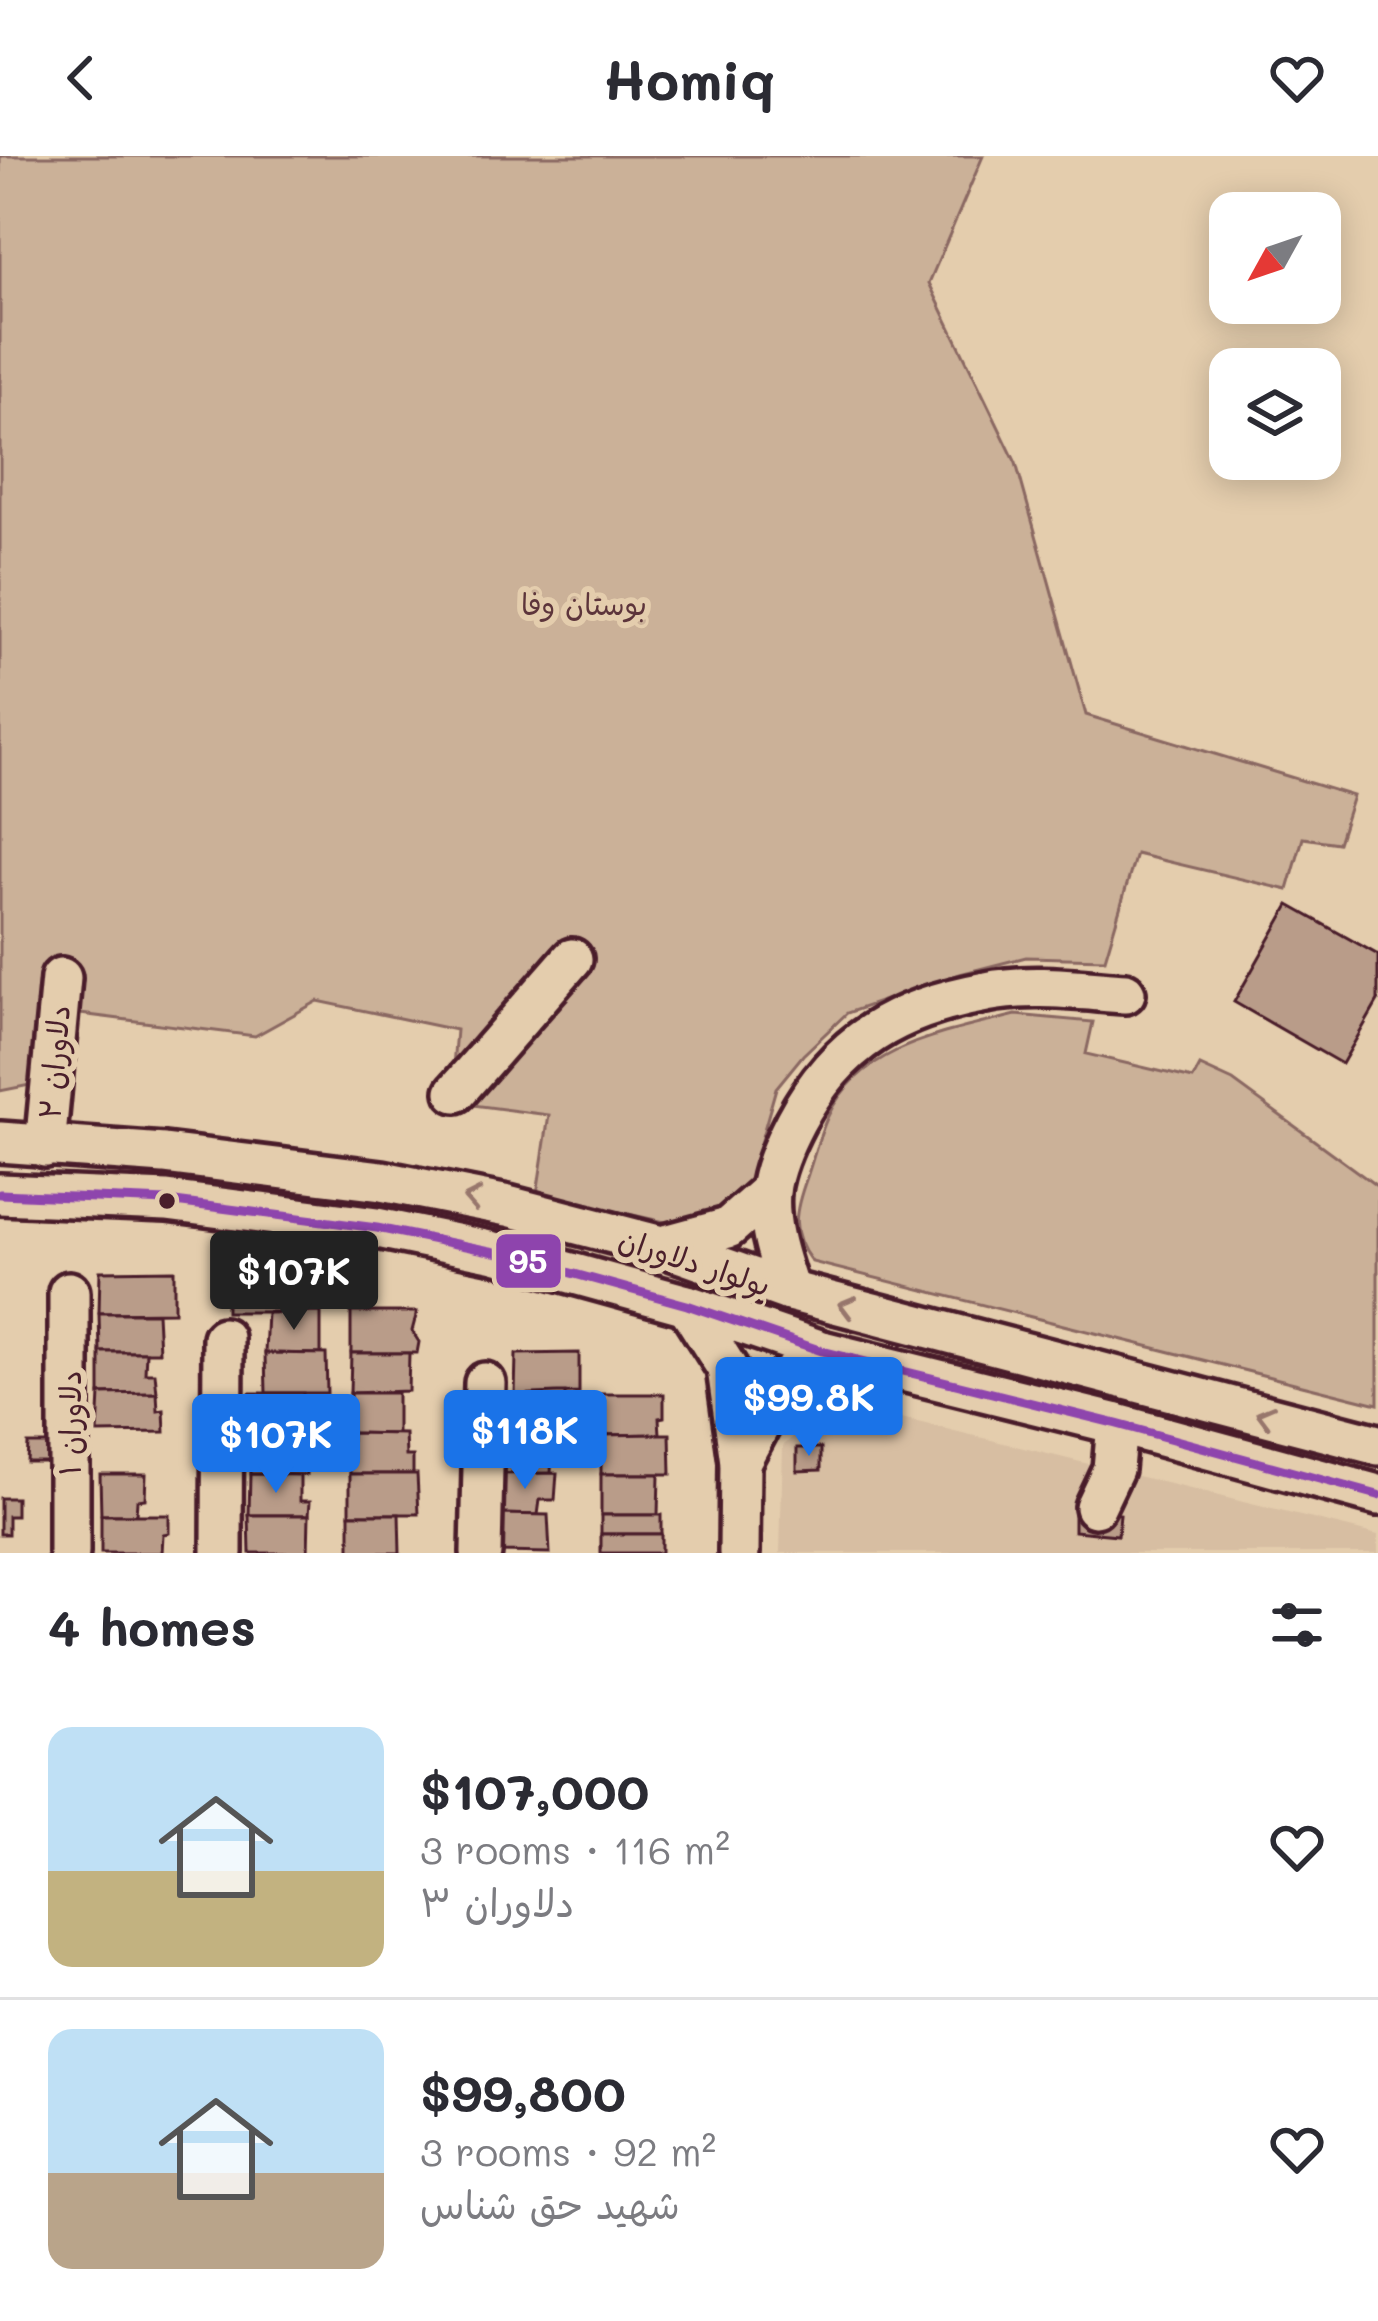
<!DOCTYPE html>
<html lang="en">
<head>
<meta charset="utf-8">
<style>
  body { margin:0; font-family:Mali,"Playpen Sans Arabic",sans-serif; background:#f2f2f3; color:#2b2b33; height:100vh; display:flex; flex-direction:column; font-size:45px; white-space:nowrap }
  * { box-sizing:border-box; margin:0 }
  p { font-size:39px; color:#7c7c81 }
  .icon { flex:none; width:66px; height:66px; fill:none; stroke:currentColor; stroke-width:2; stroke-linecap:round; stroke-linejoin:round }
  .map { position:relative; height:1397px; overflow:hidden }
  .panel { display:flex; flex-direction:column; background:#fff; flex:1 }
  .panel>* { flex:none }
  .needle { width:78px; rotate:230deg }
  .buttons { position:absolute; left:1209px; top:36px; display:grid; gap:24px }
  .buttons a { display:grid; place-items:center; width:132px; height:132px; border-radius:24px; background:#fff; box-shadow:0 6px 30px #0003; font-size:60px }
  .price { position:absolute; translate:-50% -102px; padding:0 27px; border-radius:12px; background:#1a73e8; color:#fff; font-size:39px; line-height:78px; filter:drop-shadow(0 3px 6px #0008) }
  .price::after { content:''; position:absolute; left:50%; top:72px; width:36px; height:27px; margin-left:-18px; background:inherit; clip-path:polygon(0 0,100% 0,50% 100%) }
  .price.selected { background:#222; color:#fff }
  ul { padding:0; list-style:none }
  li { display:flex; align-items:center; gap:36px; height:300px; padding:0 48px }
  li+li { border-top:3px solid #e1e1e2 }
  li span { display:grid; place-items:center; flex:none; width:336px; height:240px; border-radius:24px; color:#555 }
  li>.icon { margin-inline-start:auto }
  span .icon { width:144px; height:144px; fill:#fffc; stroke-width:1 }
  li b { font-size:51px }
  h2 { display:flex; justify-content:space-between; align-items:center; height:144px; padding:0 48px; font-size:51px }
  header { display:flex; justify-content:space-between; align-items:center; height:156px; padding:0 48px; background:#fff; font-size:54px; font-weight:800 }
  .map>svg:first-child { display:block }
  .built { fill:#d7bea2 }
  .green { fill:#cbb198; stroke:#8a6862; stroke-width:3 }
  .building { fill:#b99c89; stroke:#4a1f2b; stroke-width:3 }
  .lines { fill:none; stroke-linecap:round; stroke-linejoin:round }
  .minor-casing { stroke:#4a1f2b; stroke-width:48 }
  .minor { stroke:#e4cdad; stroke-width:39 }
  .bus-1-casing { stroke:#e4cdad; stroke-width:18 }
  .bus-1 { stroke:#8e44ad; stroke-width:9 }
  .oneway { stroke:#97766c }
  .bus-dot { fill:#4a1f2b; stroke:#e4cdad; stroke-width:4.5 }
  .labels { text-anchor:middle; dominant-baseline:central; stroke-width:12; stroke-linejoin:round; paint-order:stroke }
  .park-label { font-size:30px; fill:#5d353b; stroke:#e4cdad }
  .street-label { font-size:30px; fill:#4a1f2b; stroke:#e4cdad }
  .line-badge { stroke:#e4cdad; stroke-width:4.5 }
  .badge-label { font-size:33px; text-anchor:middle; font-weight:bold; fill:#fff }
</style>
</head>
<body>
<header><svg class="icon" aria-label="back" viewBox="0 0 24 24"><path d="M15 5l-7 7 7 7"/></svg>Homiq<svg class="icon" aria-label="heart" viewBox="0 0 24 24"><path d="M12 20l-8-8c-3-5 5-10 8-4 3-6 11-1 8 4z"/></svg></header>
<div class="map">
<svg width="1378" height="1397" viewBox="0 0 1378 1397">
  <rect width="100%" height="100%" fill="#e4cdad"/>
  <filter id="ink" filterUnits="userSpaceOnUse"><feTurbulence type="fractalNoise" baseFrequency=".00833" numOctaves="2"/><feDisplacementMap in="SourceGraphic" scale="24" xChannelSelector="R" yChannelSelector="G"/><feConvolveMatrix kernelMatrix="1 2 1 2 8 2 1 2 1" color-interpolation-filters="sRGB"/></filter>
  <g filter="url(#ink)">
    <!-- built -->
    <polygon class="built" points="832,1245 1378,1379 1378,1397 780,1397 783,1290"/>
    <!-- green -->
    <g class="green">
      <polygon points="0,0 983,0 929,127 1016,307 1086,559 1353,640 1338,687 1303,682 1288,734 1136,698 1105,803 1026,801 960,818 847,857 803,899 776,932 749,1026 728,1054 674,1068 537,1038 549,959 450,946 456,874 318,845 255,880 64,856 50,925 0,935"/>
      <path d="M 1016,859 L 1093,866 L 1086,898 L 1193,923 L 1200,910 L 1233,925 L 1378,1031 L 1378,1248 L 812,1106 C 789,1076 795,1054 807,1021 C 814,1001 819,979 828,960 C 862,888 947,877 1016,859 Z"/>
    </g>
    <!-- building -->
    <g class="building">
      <polygon points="1289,749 1378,799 1378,845 1342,908 1234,846"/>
      <polygon points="174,1114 174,1156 99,1157 100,1115"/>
      <polygon points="232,1114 286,1114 287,1156 226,1156 226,1116"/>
      <polygon points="321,1156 321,1198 265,1197 267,1157"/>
      <polygon points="351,1156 417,1156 412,1175 419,1186 417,1197 351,1197"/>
      <polygon points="99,1157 157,1157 159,1196 100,1196"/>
      <polygon points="100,1196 146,1196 145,1217 155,1217 157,1237 100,1238"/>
      <polygon points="265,1197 326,1198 327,1237 266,1237"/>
      <polygon points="351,1197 409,1197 408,1235 350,1237"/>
      <polygon points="579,1197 579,1237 515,1239 516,1198"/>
      <polygon points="157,1237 158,1255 164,1254 165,1276 98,1277 100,1238"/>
      <polygon points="250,1237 303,1237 303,1279 250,1278"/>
      <polygon points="350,1237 397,1237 397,1278 351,1277"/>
      <polygon points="557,1237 565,1237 565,1276 516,1277 515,1239"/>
      <polygon points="601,1238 664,1238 664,1261 659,1262 660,1278 601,1279"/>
      <polygon points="351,1277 405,1278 406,1300 413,1300 413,1318 350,1318"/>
      <polygon points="544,1277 545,1297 552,1297 551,1317 499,1318 498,1278"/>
      <polygon points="250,1278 297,1279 296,1296 306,1296 306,1319 250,1318"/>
      <polygon points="660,1278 670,1278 671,1318 601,1318 601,1279"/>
      <polygon points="28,1288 55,1288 55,1306 27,1306"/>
      <polygon points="797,1292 821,1292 821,1314 797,1315"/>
      <polygon points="557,1317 555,1344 540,1344 538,1359 499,1358 499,1318"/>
      <polygon points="100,1318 146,1318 145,1343 137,1344 136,1359 101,1359"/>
      <polygon points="250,1318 300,1319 300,1345 310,1345 309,1359 249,1359"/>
      <polygon points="350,1318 417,1318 419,1358 350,1358"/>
      <polygon points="601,1318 659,1318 658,1359 601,1359"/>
      <polygon points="0,1342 16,1342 16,1360 8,1360 8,1378 0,1378"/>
      <polygon points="1074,1354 1120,1358 1118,1379 1074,1375"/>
      <polygon points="350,1358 399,1358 400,1397 350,1397"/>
      <polygon points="499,1358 548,1359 550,1397 499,1396"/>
      <polygon points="101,1359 169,1359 169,1377 163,1378 162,1397 101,1397"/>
      <polygon points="249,1359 309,1359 308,1397 250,1397"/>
      <rect x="601" y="1359" width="60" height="19"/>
      <rect x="601" y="1378" width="60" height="19"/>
    </g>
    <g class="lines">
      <!-- minor casing -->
      <g class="minor-casing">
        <g id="minor">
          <polyline points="456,936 572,803"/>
          <polyline points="0,986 164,998 382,1025 508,1050 662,1090 789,1135 1378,1289"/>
          <polyline points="45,991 61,822"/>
          <polyline points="0,1038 167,1045 377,1072 495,1096 687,1149 822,1195 1117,1268 1378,1339"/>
          <polyline points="662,1090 728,1072 770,1035"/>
          <path d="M 789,1135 C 779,1103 767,1070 770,1035 C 773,1012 784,987 795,966 C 838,885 897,852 986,836 C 1030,827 1080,834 1125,837"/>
          <polyline points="69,1136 69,1397"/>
          <polyline points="687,1149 727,1212 740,1306 739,1397"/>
          <polyline points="740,1306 784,1224 822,1195"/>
          <polyline points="1095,1351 1113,1313 1117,1268"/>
          <polyline points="222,1397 223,1182"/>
          <polyline points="481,1397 485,1227"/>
        </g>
      </g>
      <!-- minor -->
      <use href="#minor" class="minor"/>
      <!-- bus-1 casing -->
      <g class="bus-1-casing">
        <polyline id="bus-1" points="0,1038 167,1045 377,1072 495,1096 687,1149 822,1195 1117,1268 1378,1339"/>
      </g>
      <!-- bus-1 -->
      <use href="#bus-1" class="bus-1"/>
    </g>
    <!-- one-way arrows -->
    <defs><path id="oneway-chevron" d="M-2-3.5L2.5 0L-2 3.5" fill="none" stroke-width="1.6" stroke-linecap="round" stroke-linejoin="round" transform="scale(3)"/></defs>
    <g class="oneway">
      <use href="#oneway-chevron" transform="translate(472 1043) rotate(-169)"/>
      <use href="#oneway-chevron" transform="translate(847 1150) rotate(-165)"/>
      <use href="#oneway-chevron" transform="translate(1265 1259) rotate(-165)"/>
    </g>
  </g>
  <!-- markers -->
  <circle class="bus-dot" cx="167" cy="1045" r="10"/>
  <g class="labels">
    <!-- park labels -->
    <g class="park-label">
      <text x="584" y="447">بوستان وفا</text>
    </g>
    <!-- street labels -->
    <g class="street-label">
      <text transform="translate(53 906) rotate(-85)">دلاوران ۲</text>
      <text transform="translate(695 1105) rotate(18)">بولوار دلاوران</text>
      <text transform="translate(69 1267) rotate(-90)">دلاوران ۱</text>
    </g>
  </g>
  <rect class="line-badge" x="494" y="1076" width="69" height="58" rx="12" fill="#8e44ad"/>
  <g class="badge-label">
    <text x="528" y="1117">95</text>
  </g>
</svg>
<div class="buttons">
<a><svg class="needle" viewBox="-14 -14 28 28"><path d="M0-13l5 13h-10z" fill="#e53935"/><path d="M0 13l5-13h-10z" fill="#7c7c81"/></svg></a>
<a><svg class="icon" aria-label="layers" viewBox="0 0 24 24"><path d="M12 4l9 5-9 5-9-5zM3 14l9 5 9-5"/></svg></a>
</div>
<b class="price selected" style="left:294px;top:1177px">$107K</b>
<b class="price" style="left:809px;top:1303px">$99.8K</b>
<b class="price" style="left:525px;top:1336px">$118K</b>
<b class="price" style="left:276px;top:1340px">$107K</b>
</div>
<section class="panel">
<h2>4 homes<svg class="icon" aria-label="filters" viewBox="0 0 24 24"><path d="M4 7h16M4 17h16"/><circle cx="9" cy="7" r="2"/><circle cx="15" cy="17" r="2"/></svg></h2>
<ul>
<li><span style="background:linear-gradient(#bfe0f5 60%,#c2b280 0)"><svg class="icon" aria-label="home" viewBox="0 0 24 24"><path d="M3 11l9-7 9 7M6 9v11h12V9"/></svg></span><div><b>$107,000</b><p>3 rooms · 116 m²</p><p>دلاوران ۳</p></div><svg class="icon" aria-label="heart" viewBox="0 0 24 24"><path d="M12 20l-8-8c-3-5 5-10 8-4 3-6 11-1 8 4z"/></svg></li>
<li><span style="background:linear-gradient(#bfe0f5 60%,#b9a48a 0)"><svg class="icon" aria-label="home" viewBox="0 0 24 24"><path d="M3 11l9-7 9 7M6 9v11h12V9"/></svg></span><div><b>$99,800</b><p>3 rooms · 92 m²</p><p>شهید حق شناس</p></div><svg class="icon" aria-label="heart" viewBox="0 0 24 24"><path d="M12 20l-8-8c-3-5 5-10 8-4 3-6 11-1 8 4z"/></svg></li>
</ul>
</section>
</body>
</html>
